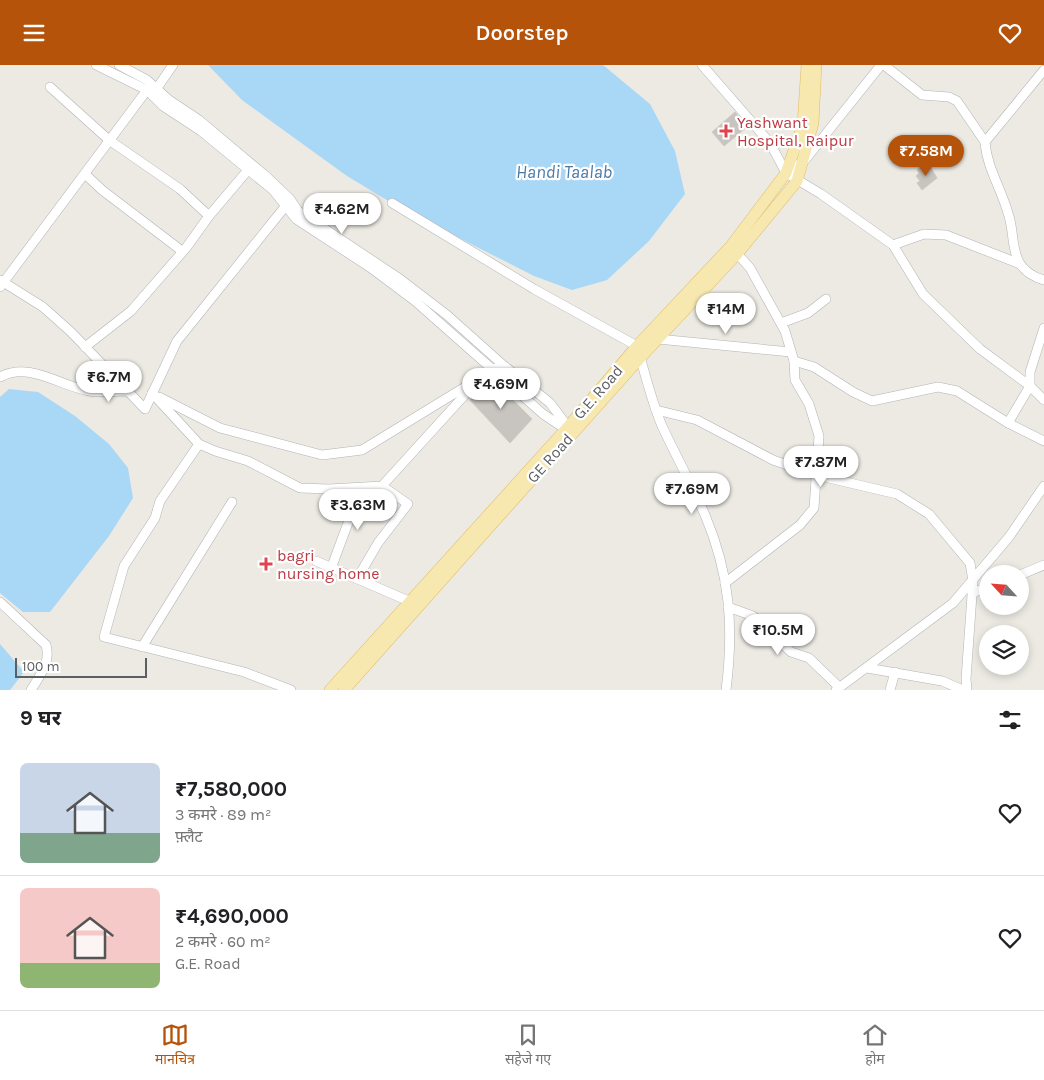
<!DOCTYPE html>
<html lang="hi">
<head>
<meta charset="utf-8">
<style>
  body { margin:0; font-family:Karla,"Noto Sans Devanagari",sans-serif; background:#f6f6f6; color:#202124; height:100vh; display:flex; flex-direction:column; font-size:19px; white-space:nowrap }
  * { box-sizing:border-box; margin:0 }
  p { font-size:16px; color:#757577 }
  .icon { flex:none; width:28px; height:28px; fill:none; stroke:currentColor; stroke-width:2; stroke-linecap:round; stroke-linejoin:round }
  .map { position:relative; height:625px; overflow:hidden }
  .sheet { display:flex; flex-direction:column; background:#fff; flex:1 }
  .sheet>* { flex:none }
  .needle { width:32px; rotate:296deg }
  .buttons { position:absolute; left:979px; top:500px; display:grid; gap:10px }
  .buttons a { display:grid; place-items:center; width:50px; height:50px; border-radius:50%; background:#fff; box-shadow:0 2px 8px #0003; font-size:25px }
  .scale { position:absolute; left:15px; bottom:12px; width:132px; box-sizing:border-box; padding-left:5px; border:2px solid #5b5e62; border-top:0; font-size:14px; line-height:18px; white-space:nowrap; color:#5b5e62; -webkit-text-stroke:4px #fff; paint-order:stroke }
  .price { position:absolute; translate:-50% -42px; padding:0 11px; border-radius:18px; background:#fff; color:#222; font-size:16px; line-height:32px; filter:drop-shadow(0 1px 2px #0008) }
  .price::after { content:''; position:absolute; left:50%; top:30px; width:15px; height:11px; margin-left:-8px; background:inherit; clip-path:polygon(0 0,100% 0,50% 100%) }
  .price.current { background:#b45309; color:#fff }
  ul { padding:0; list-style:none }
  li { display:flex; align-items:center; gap:15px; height:125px; padding:0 20px }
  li+li { border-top:1px solid #e0e0e0 }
  li span { display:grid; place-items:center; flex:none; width:140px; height:100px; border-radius:8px; color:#555 }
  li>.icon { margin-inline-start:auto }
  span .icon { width:60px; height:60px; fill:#fffc; stroke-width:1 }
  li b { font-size:21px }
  h2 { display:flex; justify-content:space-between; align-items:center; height:60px; padding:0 20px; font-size:21px }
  header { display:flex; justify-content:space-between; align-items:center; height:65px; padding:0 20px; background:#b45309; color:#fff; font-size:22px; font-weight:600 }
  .tab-bar { display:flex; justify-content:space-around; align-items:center; height:70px; border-top:1px solid #e0e0e0; background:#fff; font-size:14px; color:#757577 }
  .tab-bar a { display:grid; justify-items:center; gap:2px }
  .tab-bar .current { color:#b45309 }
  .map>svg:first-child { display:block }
  .water { fill:#a9d7f6 }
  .building { fill:#c8c5c0; stroke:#d0cbc2 }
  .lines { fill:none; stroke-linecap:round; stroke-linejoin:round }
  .minor-casing { stroke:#b0b3b7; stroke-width:10 }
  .major-casing { stroke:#e2bb66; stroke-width:12 }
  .minor { stroke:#fff; stroke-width:9 }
  .major { stroke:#f6e8ae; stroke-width:11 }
  .health-dot { fill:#e0444e; stroke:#fff; stroke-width:2 }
  .labels { text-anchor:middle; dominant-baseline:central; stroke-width:4.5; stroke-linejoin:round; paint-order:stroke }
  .health-label { font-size:16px; fill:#be3a42; stroke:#fff; text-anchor:start }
  .street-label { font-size:16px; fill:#5b5e62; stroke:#fff }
  .water-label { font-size:18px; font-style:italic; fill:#4979a6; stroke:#fff }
</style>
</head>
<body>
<header><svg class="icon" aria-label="menu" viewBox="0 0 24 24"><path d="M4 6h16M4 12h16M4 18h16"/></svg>Doorstep<svg class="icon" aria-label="heart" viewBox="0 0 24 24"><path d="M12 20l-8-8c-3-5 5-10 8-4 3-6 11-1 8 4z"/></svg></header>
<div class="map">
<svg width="1044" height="625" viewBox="0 0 1044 625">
  <rect width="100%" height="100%" fill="#eceae3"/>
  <!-- water -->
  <g class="water">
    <polygon points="208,0 603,0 650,39 675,86 685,129 649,176 607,215 572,225 534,211 400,143 347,111 242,35"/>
    <polygon points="9,324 38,327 75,351 109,379 128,403 133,433 109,471 50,547 23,547 0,528 0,332"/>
    <polygon points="0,579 24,607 10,625 0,625"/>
  </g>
  <!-- building -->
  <g class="building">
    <polygon points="735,47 747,62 724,81 712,67"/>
    <polygon points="923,100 926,104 930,101 937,113 922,125 917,118 920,116 916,111 919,108 917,105"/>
    <polygon points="491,313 532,354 510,378 470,335"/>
  </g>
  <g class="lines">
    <!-- minor casing -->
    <g class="minor-casing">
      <g id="minor">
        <polyline points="96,0 147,25 163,41 201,66 273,125 296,154 371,203 415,236 543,349 570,367"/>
        <polyline points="119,0 147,15 169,35 199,55 267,112 290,134 298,146 400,214 447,250 503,300 550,338 568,362"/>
        <polyline points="702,0 770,78 786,108 821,129 893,180 923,229 980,284 1030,321 1044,335"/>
        <polyline points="884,0 922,30 949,32 957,36 985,77"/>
        <path d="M 1044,5 L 985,77 C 987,103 1001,123 1008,148 C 1014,164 1011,182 1019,197 C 1024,206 1035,213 1044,215"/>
        <polyline points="50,22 109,75 180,124 209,151"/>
        <polyline points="786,108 805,95 881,0"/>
        <polyline points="85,109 102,125 182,186"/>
        <path d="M 392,138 L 534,224 L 637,281 C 645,308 651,335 662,361 C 676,391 692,420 705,450 C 730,509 734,562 726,625"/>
        <polyline points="893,180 924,169 946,170 1020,199"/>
        <polyline points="0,215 43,242 71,267 145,344 177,276 288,138"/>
        <polyline points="0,222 147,25 157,23 173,0"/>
        <polyline points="781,258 808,248 826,234"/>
        <polyline points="658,274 791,287"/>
        <polyline points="85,282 131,246 186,183 209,151 248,105"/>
        <polyline points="794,296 814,302 853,327 872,336 938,322 957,326 1008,358 1030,321 1030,307 1044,263"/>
        <path d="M 0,312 C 29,296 60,321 89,326 C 101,328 115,326 128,326"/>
        <polyline points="152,328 199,379 160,436 155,453 124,501 104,572 244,607 291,625"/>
        <polyline points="159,332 220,363 322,390 362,385 496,303"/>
        <polyline points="656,345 697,355 773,395 816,410 897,429 929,449 970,498 973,516 966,614 967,625"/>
        <polyline points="1008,358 1044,376"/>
        <polyline points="199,379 215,386 248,396 300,423 329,424 382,421 472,322"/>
        <polyline points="316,496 411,537"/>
        <polyline points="332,501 361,423"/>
        <polyline points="1020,510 1044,500"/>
        <polyline points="357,514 378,478 408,439 382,421"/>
        <polyline points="725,518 800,460 814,443 819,371 809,339 795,315 794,296 785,266 750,203 734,185"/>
        <polyline points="972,528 988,522"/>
        <path d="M 0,537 L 46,580 C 51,598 40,610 31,625"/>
        <polyline points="728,542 753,551 791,587 809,593 839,622"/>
        <polyline points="142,582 232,437"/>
        <polyline points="867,603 942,616 963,625"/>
        <polyline points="836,625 953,538 1009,472 1044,421"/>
        <polyline points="890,625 895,607"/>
      </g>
    </g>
    <!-- major casing -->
    <g class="major-casing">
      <g id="major">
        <polyline points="330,625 568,362 637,281 731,181 786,108 803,60 807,0"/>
        <polyline points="344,625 640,293 737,189 797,116 813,58 816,0"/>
      </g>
    </g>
    <!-- minor -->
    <use href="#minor" class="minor"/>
    <!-- major -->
    <use href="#major" class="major"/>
  </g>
  <!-- markers -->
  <g class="health-dot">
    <path d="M723.5 58.5h5v5h5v5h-5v5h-5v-5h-5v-5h5z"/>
    <path d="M263.5 491.5h5v5h5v5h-5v5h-5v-5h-5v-5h5z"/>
  </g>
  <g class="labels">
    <!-- health labels -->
    <g class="health-label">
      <text x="737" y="57">Yashwant<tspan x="737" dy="18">Hospital, Raipur</tspan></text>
      <text x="277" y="490">bagri<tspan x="277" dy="18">nursing home</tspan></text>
    </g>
    <!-- street labels -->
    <g class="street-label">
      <text transform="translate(598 327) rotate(-49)">G.E. Road</text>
      <text transform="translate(550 393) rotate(-48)">GE Road</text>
    </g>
    <!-- water labels -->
    <g class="water-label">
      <text x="564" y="107">Handi Taalab</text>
    </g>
  </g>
</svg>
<div class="buttons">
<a><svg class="needle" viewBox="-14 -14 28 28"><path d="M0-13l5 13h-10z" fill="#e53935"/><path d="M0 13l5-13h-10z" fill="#757577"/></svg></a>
<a><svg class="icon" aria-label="layers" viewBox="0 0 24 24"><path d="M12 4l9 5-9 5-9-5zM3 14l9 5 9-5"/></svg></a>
</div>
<div class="scale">100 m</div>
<b class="price current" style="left:926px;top:112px">₹7.58M</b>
<b class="price" style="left:342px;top:170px">₹4.62M</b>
<b class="price" style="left:726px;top:270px">₹14M</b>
<b class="price" style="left:109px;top:338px">₹6.7M</b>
<b class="price" style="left:501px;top:345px">₹4.69M</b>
<b class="price" style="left:821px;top:423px">₹7.87M</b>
<b class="price" style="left:692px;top:450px">₹7.69M</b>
<b class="price" style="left:358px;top:466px">₹3.63M</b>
<b class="price" style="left:778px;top:591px">₹10.5M</b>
</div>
<section class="sheet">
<h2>9 घर<svg class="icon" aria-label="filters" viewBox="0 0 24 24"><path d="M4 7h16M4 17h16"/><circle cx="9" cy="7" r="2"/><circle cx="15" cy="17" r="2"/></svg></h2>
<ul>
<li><span style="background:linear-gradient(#c9d6e8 70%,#7fa58c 0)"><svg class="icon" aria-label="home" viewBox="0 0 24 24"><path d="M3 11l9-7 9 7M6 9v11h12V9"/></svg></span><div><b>₹7,580,000</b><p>3 कमरे · 89 m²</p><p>फ़्लैट</p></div><svg class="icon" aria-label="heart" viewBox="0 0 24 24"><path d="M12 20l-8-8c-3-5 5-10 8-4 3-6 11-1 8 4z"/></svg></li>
<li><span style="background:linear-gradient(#f6c9c9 75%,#8fb573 0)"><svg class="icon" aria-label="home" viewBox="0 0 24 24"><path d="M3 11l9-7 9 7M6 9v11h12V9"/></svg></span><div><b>₹4,690,000</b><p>2 कमरे · 60 m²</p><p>G.E. Road</p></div><svg class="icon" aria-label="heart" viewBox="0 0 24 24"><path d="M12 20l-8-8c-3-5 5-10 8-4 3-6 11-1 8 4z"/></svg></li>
</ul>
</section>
<nav class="tab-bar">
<a class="current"><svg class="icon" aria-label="map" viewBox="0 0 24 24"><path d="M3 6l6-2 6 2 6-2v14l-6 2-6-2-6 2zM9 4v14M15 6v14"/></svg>मानचित्र</a>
<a><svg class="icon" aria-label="saved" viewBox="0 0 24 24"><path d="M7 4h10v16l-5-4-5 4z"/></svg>सहेजे गए</a>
<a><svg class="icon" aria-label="home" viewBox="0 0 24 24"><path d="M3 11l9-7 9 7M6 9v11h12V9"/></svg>होम</a>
</nav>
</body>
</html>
